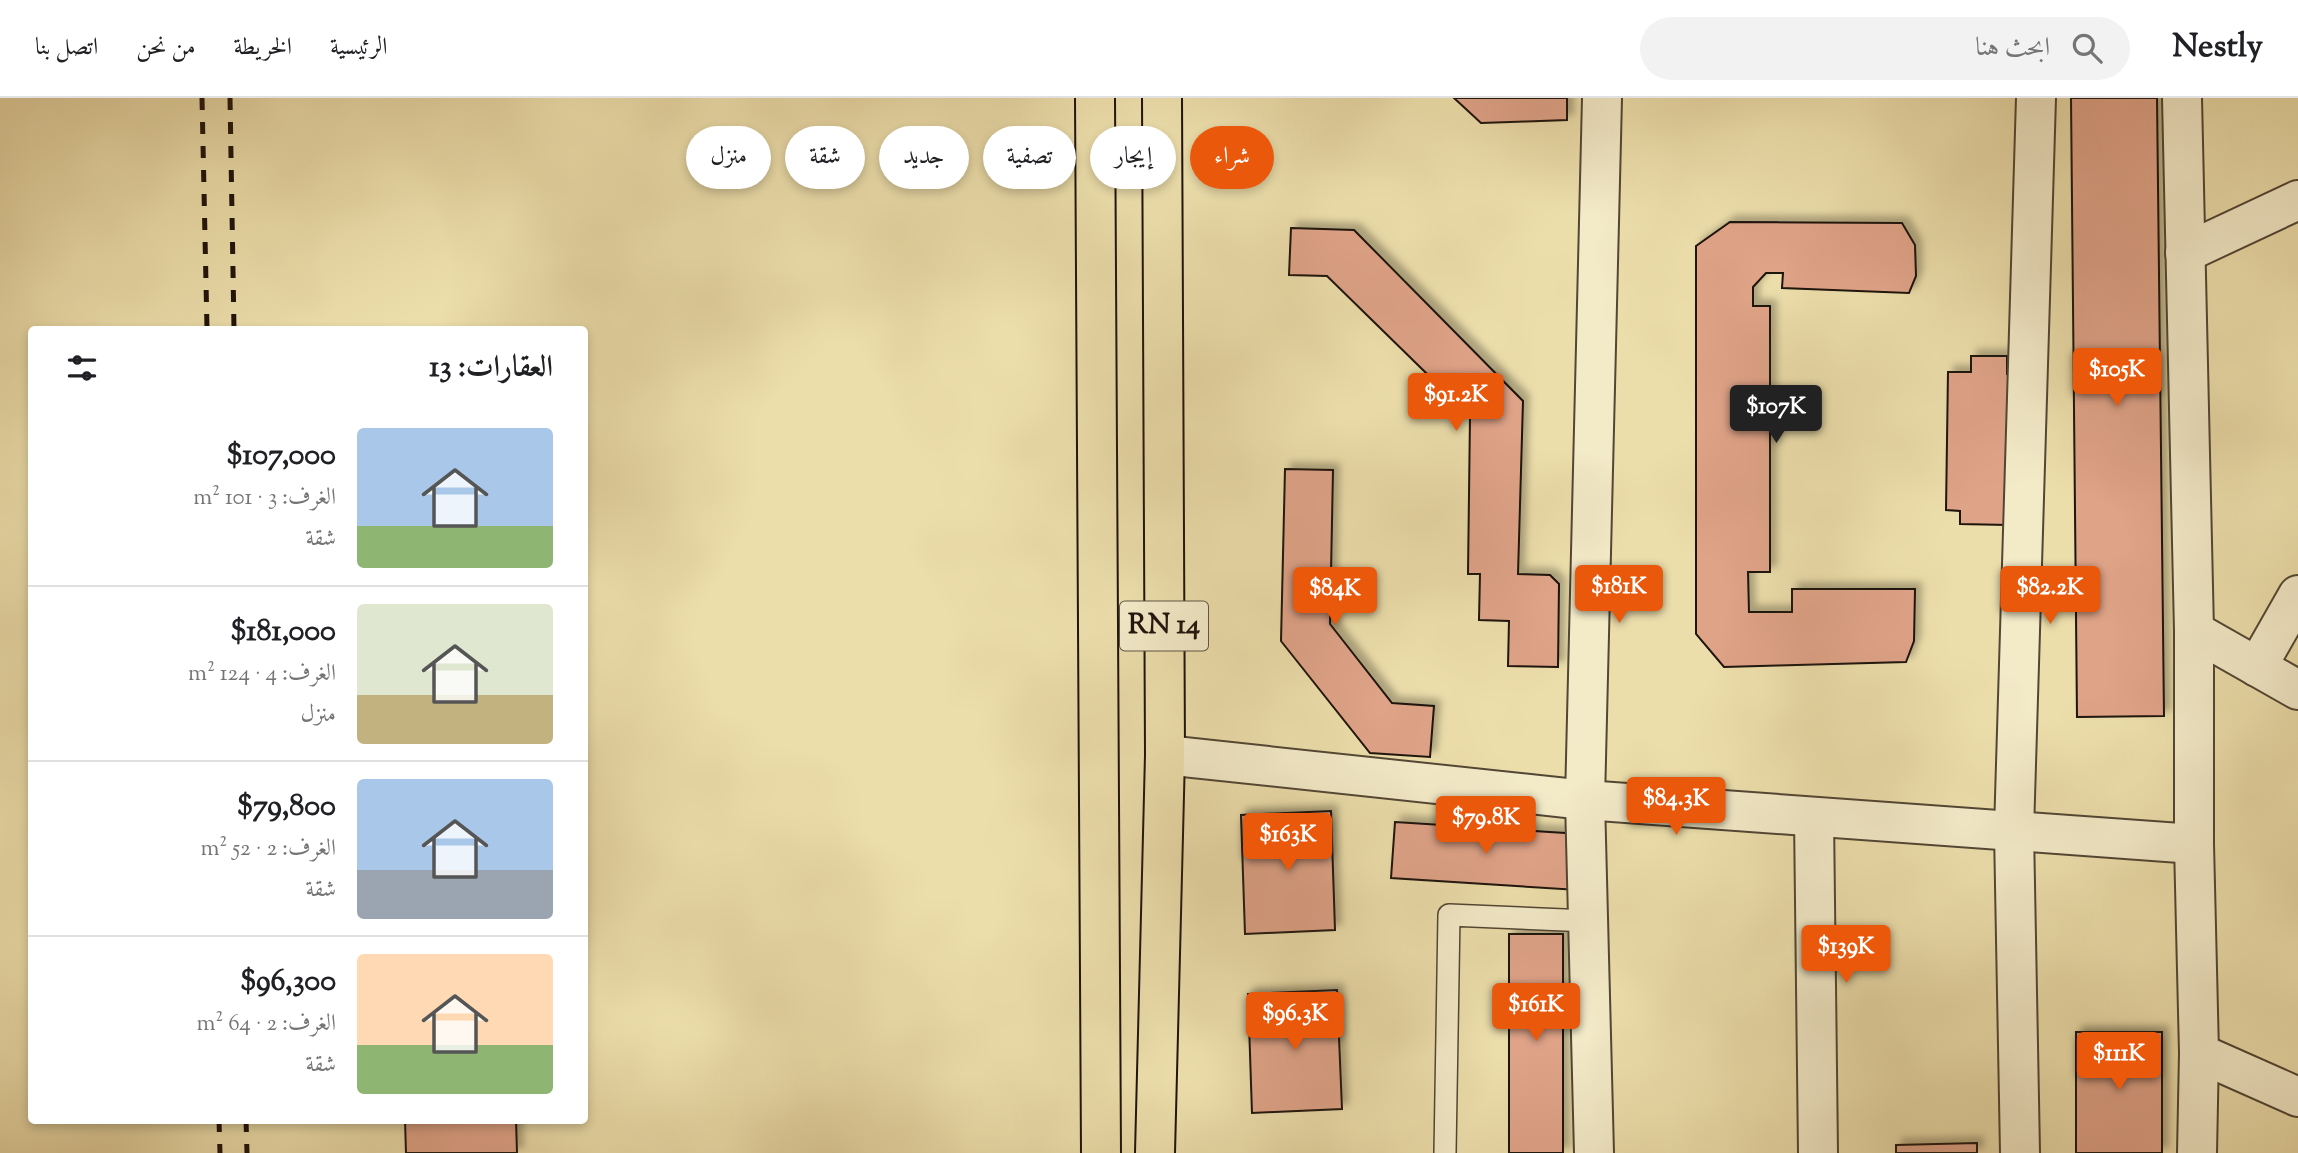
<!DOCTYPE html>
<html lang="ar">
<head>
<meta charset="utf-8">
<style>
  body { margin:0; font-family:"Sorts Mill Goudy",Amiri,serif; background:#f2f2f2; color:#202124; direction:rtl; height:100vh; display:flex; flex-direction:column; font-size:26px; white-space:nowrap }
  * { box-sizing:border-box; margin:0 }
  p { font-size:23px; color:#757577 }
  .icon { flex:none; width:38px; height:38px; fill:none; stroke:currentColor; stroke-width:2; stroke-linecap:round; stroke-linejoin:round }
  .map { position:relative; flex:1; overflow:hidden; direction:ltr }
  .panel { position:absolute; left:28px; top:228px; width:560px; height:798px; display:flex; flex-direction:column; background:#fff; border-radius:7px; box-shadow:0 4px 10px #0003; direction:rtl }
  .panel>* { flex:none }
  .banner { position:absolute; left:609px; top:28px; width:665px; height:63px; direction:rtl; display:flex; gap:14px }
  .price { position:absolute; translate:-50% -60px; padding:0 16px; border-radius:7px; background:#ea580c; color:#fff; font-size:23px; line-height:46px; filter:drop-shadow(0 2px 4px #0008) }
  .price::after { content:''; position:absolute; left:50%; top:42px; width:21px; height:16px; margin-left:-10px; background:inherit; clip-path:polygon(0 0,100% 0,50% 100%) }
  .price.on { background:#222; color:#fff }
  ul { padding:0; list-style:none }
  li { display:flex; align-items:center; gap:21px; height:175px; padding:0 35px }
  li+li { border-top:2px solid #e0e0e0 }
  li span { display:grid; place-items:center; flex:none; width:196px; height:140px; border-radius:7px; color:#555 }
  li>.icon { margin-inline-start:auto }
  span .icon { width:84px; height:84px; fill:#fffc; stroke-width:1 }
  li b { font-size:30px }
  h2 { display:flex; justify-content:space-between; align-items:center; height:84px; padding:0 35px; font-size:30px }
  .tag { padding:0 24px; border-radius:32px; background:#fff; box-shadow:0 4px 10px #0003; font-size:24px; line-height:63px }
  .tag.on { background:#ea580c; color:#fff }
  header { display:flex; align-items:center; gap:42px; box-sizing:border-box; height:98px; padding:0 35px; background:#fff; border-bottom:2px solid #e0e0e0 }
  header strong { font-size:33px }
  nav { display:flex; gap:38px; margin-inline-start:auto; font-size:24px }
  .search { width:490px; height:63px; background:#f2f2f2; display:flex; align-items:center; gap:18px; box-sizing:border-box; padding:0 24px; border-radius:38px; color:#757577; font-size:26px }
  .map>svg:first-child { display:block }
  .building { fill:#dfa388; stroke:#1f130d; stroke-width:2; filter:url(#shadow) }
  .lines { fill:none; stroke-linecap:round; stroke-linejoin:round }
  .lane-casing { stroke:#524634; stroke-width:24 }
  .street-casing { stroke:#524634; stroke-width:42 }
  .highway-casing { stroke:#1f130d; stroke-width:42 }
  .lane { stroke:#f3eac8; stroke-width:21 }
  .street { stroke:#f3eac8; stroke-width:38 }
  .highway { stroke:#ecdeab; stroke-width:38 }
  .rail { stroke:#1f130d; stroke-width:5; stroke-dasharray:12 12; stroke-linecap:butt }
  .labels { text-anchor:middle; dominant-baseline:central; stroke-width:7; stroke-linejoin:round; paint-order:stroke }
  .shield { fill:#f3eac8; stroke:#5f5445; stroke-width:2 }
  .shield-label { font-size:28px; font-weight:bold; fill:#1f130d }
</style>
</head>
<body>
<header>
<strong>Nestly</strong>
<div class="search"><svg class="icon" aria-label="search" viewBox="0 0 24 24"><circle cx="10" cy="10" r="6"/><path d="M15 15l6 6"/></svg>ابحث هنا</div>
<nav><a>الرئيسية</a><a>الخريطة</a><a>من نحن</a><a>اتصل بنا</a></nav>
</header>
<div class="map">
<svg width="2298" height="1055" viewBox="0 0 2298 1055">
  <defs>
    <filter id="shadow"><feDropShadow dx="6" dy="-6" stdDeviation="3.5" flood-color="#0004"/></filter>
  </defs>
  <rect width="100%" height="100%" fill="#ecdeab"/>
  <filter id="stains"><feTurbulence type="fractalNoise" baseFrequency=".00286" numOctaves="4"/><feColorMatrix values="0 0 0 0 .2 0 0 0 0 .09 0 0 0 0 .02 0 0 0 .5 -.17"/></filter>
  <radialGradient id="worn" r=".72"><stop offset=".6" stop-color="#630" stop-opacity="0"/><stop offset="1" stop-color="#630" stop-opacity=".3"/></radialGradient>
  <!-- building -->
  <g class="building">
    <polygon points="1454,0 1567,0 1567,22 1481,25"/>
    <polygon points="2071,0 2157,0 2164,618 2077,619"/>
    <polygon points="1730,124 1902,125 1915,147 1916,178 1909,195 1782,190 1783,175 1766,175 1753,189 1753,208 1770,208 1770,474 1748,474 1749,514 1792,514 1792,491 1915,491 1914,543 1906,564 1724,569 1696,536 1696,148"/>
    <polygon points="1291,130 1354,132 1523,303 1518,476 1550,477 1559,486 1558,569 1508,568 1509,523 1479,522 1480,476 1468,476 1470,318 1327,178 1289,177"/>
    <polygon points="1971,258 2007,258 2007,276 2018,276 2008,427 1960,426 1960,413 1946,412 1948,274 1971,274"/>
    <polygon points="1285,371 1333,372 1330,526 1392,605 1434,608 1430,659 1370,655 1281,543"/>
    <polygon points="1331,713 1335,832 1245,836 1241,717"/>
    <polygon points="1395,724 1581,736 1578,792 1391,780"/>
    <rect x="1509" y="836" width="54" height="219"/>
    <polygon points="1337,892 1342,1011 1252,1015 1248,896"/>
    <rect x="2076" y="934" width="86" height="121"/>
    <polygon points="405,1022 516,1022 517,1055 406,1055"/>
    <polygon points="1977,1045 1977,1055 1896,1055 1896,1047"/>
  </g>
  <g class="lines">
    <!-- lane casing -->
    <g class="lane-casing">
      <polyline id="lane" points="1445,1055 1449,817 1588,823"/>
    </g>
    <!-- street casing -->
    <g class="street-casing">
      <g id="street">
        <polyline points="2182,0 2194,533 2194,746 2199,955 2197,1055"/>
        <polyline points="2185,155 2298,102"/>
        <polyline points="2194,533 2298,592"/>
        <polyline points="2257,569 2298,497"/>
        <polyline points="1165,657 1585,702 2194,746"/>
        <polyline points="1814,719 1818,1055"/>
        <polyline points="2199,955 2298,999"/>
        <polyline points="1594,1055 1585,702 1602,0"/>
        <polyline points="2020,1055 2014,733 2036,0"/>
      </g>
    </g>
    <!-- highway casing -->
    <g class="highway-casing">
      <g id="highway">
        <polyline points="1095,0 1101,1055"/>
        <polyline points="1155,1055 1165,657 1162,0"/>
      </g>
    </g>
    <!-- lane -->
    <use href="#lane" class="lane"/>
    <!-- street -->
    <use href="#street" class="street"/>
    <!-- highway -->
    <use href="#highway" class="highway"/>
    <!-- rail -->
    <g class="rail">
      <polyline points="202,0 207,231"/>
      <polyline points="230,0 234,231"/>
      <polyline points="219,1022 220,1055"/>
      <polyline points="246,1022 247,1055"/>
    </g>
  </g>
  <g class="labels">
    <!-- shield labels -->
    <rect class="shield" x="1120" y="503.5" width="88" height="49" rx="5"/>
    <g class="shield-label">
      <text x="1164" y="528">RN 14</text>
    </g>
  </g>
  <rect width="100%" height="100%" filter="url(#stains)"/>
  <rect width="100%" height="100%" fill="url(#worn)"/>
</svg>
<b class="price" style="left:2117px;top:310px">$105K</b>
<b class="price" style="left:1456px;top:335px">$91.2K</b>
<b class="price on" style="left:1776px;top:347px">$107K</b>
<b class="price" style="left:1619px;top:527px">$181K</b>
<b class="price" style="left:2050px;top:528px">$82.2K</b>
<b class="price" style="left:1335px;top:529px">$84K</b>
<b class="price" style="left:1676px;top:739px">$84.3K</b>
<b class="price" style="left:1486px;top:758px">$79.8K</b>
<b class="price" style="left:1288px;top:775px">$163K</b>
<b class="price" style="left:1846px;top:887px">$139K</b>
<b class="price" style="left:1536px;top:945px">$161K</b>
<b class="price" style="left:1295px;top:954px">$96.3K</b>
<b class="price" style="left:2119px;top:994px">$111K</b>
<div class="banner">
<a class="tag on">شراء</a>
<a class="tag">إيجار</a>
<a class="tag">تصفية</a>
<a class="tag">جديد</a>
<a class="tag">شقة</a>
<a class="tag">منزل</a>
</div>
<section class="panel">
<h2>العقارات: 13<svg class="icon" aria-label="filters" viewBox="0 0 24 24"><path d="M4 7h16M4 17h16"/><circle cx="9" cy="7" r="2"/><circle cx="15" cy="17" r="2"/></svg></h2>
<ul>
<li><span style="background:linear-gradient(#a9c7e8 70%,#8fb573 0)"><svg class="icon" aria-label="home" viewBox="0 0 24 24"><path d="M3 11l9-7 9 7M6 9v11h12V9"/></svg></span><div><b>$107,000</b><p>الغرف: 3 · 101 m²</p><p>شقة</p></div></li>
<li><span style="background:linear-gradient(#dfe7d0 65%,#c2b280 0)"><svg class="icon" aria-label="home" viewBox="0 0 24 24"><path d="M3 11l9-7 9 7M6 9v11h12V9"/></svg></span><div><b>$181,000</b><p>الغرف: 4 · 124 m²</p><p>منزل</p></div></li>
<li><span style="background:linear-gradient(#a9c7e8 65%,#9aa5b1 0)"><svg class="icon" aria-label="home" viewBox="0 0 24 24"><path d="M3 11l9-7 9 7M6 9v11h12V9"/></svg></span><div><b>$79,800</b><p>الغرف: 2 · 52 m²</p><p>شقة</p></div></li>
<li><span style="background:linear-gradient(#ffd9b3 65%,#8fb573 0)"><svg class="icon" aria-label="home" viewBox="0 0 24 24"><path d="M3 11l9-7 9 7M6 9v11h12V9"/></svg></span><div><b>$96,300</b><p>الغرف: 2 · 64 m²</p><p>شقة</p></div></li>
</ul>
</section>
</div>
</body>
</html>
